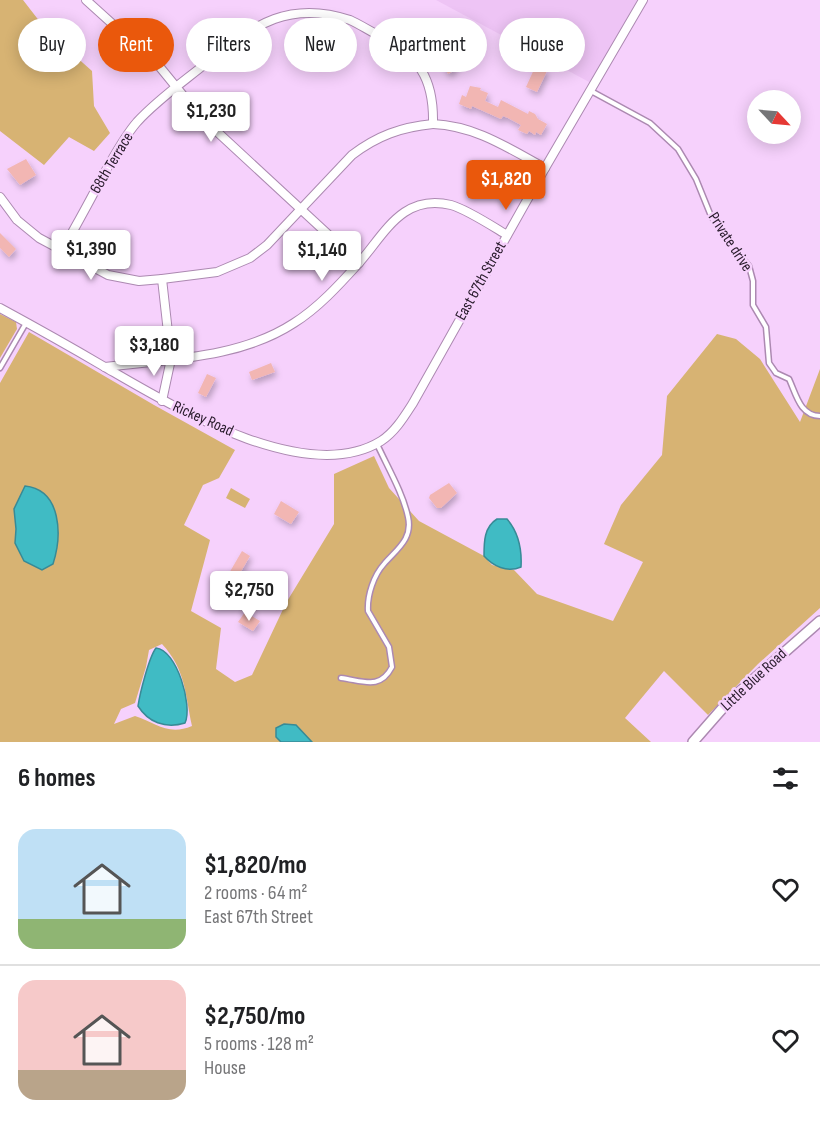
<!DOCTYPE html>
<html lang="en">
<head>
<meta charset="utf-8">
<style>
  body { margin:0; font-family:"Sofia Sans Condensed",sans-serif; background:#f6f6f6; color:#202124; height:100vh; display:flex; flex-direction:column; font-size:22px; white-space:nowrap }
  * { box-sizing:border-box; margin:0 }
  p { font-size:20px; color:#757577 }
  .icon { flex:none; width:33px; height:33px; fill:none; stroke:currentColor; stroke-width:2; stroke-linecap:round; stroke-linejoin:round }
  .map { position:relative; height:742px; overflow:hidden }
  .details { display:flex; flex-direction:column; background:#fff; flex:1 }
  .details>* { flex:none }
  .guide { position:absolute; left:18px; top:18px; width:784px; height:54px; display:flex; gap:12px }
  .needle { width:39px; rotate:116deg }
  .fabs { position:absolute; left:747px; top:90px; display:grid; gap:12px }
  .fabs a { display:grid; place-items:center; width:54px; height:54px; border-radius:50%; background:#fff; box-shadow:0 3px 15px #0003; font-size:30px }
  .price { position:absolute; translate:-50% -51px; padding:0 14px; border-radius:6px; background:#fff; color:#222; font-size:20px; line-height:39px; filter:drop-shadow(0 2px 3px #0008) }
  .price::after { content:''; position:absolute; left:50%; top:36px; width:18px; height:14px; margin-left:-9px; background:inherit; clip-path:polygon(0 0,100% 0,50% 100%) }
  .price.on { background:#ea580c; color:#fff }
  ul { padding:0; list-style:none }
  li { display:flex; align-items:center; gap:18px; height:150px; padding:0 18px }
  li+li { border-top:2px solid #e0e0e0 }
  li span { display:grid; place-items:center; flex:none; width:168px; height:120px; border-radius:18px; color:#555 }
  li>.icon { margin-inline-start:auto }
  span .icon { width:72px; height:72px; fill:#fffc; stroke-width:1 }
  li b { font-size:26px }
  h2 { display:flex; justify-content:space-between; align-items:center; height:72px; padding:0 18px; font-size:26px }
  .tag { padding:0 21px; border-radius:27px; background:#fff; box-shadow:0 3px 15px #0003; font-size:21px; line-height:54px }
  .tag.on { background:#ea580c; color:#fff }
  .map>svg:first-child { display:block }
  .built { fill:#eec4f5 }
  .green { fill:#d7b373; fill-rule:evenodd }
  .water { fill:#40bbc4; stroke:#388a96; stroke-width:1.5 }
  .building { fill:#f2b6b3; filter:url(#shadow) }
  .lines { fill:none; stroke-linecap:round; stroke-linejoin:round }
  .service-casing { stroke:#ac89b1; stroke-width:7 }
  .minor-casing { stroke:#ac89b1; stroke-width:10 }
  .tertiary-casing { stroke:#ac89b1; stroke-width:12 }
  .service { stroke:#fff; stroke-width:4 }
  .minor { stroke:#fff; stroke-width:8 }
  .tertiary { stroke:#fff; stroke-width:9 }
  .labels { text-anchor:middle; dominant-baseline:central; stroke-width:5; stroke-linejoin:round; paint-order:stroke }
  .street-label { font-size:16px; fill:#261929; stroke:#f6d1fc }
</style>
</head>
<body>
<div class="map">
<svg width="820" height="742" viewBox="0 0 820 742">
  <defs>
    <filter id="shadow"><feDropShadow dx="2" dy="4" stdDeviation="3" flood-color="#0004"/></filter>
  </defs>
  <rect width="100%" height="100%" fill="#f6d1fc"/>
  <!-- built -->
  <polygon class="built" points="436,0 637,0 591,83"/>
  <!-- green -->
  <g class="green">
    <polygon points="0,0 23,0 47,31 92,71 94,106 110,133 94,151 69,137 44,165 0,131"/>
    <polygon points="0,314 16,322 17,329 0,358"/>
    <path d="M 29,332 L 154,405 L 235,450 L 219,478 L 203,485 L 184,525 L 210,540 L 191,611 L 221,628 L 216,669 L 235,682 L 252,675 L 286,603 L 334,524 L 334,474 L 374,456 L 389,488 L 419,521 L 484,556 L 492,565 L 514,570 L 537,594 L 613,621 L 643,562 L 604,544 L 621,505 L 662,455 L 667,396 L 717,334 L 736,339 L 760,359 L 800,422 L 820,369 L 820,608 L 758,664 L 708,715 L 664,671 L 625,718 L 651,742 L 0,742 L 0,383 ZM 162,644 C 186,670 185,694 192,726 C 168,736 156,723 135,716 L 114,724 L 121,709 L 135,703 L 146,667 L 149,650 Z"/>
    <polygon points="231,488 250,499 245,508 226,498"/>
  </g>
  <!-- water -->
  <g class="water">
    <path d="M 25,486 C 62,490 62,536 53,564 L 42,570 L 24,561 L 15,543 L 16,529 L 14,509 Z"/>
    <path d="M 497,519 L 507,519 C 519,533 522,550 521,567 C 507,573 493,566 484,556 C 484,542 484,527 497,519 Z"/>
    <path d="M 156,648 C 177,650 193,706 185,723 C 165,729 148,722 138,706 C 140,693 149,657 156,648 Z"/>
    <polygon points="284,724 296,725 312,742 281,742 276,737 276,728"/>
  </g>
  <!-- building -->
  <g class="building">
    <polygon points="452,45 461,63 454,67 455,70 448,74 437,53"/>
    <polygon points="536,65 547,71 537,92 526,87"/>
    <polygon points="470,86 481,88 480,90 488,93 485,101 498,107 501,100 528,114 529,111 535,114 538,119 547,124 541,135 536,132 535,135 529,131 527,134 518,130 521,125 508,118 503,116 501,119 472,106 471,109 459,104 462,95 466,97"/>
    <polygon points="26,159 36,175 20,185 7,169"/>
    <polygon points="0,233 16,249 9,257 0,248"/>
    <polygon points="271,363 275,372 252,380 249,372"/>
    <polygon points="207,374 216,378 206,397 198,393"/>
    <polygon points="449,483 457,493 441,508 437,508 429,498 430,495"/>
    <polygon points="281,501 299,512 291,524 274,514"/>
    <polygon points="242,551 250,556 229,592 221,587"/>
    <polygon points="245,612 260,621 253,631 238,622"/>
  </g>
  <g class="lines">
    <!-- service casing -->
    <g class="service-casing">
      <g id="service">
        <path d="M 591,91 L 650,123 L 678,149 L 696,179 L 711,216 L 721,233 L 749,266 L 753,281 L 753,305 L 766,327 L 769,363 L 776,373 L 789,379 C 796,394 800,416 820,416"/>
        <polyline points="0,368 26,323"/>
        <path d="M 341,678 C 364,681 380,690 392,667 L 389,647 L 368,611 C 367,595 374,575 384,564 C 397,549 413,539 408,517 C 403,493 387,466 377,444"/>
      </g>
    </g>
    <!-- minor casing -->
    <g class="minor-casing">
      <g id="minor">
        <polyline points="86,0 159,66 199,115 359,263"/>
        <polyline points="0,197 17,220 39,238 108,275 139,281 162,279 171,359 162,401"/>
        <path d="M 62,251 C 75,227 89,203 101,179 C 112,160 123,138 137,122 C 159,98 186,80 210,60 C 255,24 290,0 350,20 C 359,24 368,30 378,35 C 419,57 434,77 433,124 C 476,126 508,148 545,168"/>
        <path d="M 162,279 L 217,272 L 250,258 L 267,245 L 352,155 C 377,136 401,127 433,124"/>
        <path d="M 0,308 C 35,327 69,346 103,366 C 169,404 305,488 381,441 C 395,432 404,417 413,403 L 545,168 L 643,0"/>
        <path d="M 105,367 C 168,359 239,359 294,323 C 318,308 339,285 358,264 C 384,235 402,193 451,205 C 466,209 492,226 507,235"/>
      </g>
    </g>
    <!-- tertiary casing -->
    <g class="tertiary-casing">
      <polyline id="tertiary" points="693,742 728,702 820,621"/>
    </g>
    <!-- service -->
    <use href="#service" class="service"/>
    <!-- minor -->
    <use href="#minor" class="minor"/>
    <!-- tertiary -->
    <use href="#tertiary" class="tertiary"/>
  </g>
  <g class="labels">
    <!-- street labels -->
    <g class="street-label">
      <text transform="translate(112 163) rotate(-59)">68th Terrace</text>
      <text transform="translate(730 242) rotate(57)">Private drive</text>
      <text transform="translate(481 281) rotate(-61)">East 67th Street</text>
      <text transform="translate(203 419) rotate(24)">Rickey Road</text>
      <text transform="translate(754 680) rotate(-43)">Little Blue Road</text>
    </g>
  </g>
</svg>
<div class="fabs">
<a><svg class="needle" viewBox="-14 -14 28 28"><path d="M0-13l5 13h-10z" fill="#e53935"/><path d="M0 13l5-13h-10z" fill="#757577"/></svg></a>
</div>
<b class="price" style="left:211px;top:143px">$1,230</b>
<b class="price on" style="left:506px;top:211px">$1,820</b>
<b class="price" style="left:91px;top:281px">$1,390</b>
<b class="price" style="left:322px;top:282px">$1,140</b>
<b class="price" style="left:154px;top:377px">$3,180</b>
<b class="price" style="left:249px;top:622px">$2,750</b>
<div class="guide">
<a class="tag">Buy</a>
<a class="tag on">Rent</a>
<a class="tag">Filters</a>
<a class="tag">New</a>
<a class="tag">Apartment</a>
<a class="tag">House</a>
</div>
</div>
<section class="details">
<h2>6 homes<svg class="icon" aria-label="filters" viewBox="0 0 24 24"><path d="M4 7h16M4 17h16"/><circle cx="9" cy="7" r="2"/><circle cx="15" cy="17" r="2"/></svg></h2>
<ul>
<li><span style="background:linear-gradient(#bfe0f5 75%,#8fb573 0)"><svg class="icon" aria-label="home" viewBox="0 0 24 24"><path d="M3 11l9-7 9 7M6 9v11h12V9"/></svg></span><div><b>$1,820/mo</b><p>2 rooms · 64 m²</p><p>East 67th Street</p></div><svg class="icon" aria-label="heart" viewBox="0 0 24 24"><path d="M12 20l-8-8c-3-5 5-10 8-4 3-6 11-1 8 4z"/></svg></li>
<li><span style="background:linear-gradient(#f6c9c9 75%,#b9a48a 0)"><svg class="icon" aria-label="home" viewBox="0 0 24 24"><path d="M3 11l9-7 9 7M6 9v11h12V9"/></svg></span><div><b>$2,750/mo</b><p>5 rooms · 128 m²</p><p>House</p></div><svg class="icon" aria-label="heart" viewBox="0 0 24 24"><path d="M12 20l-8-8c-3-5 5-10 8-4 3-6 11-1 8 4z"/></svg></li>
</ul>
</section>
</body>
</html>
